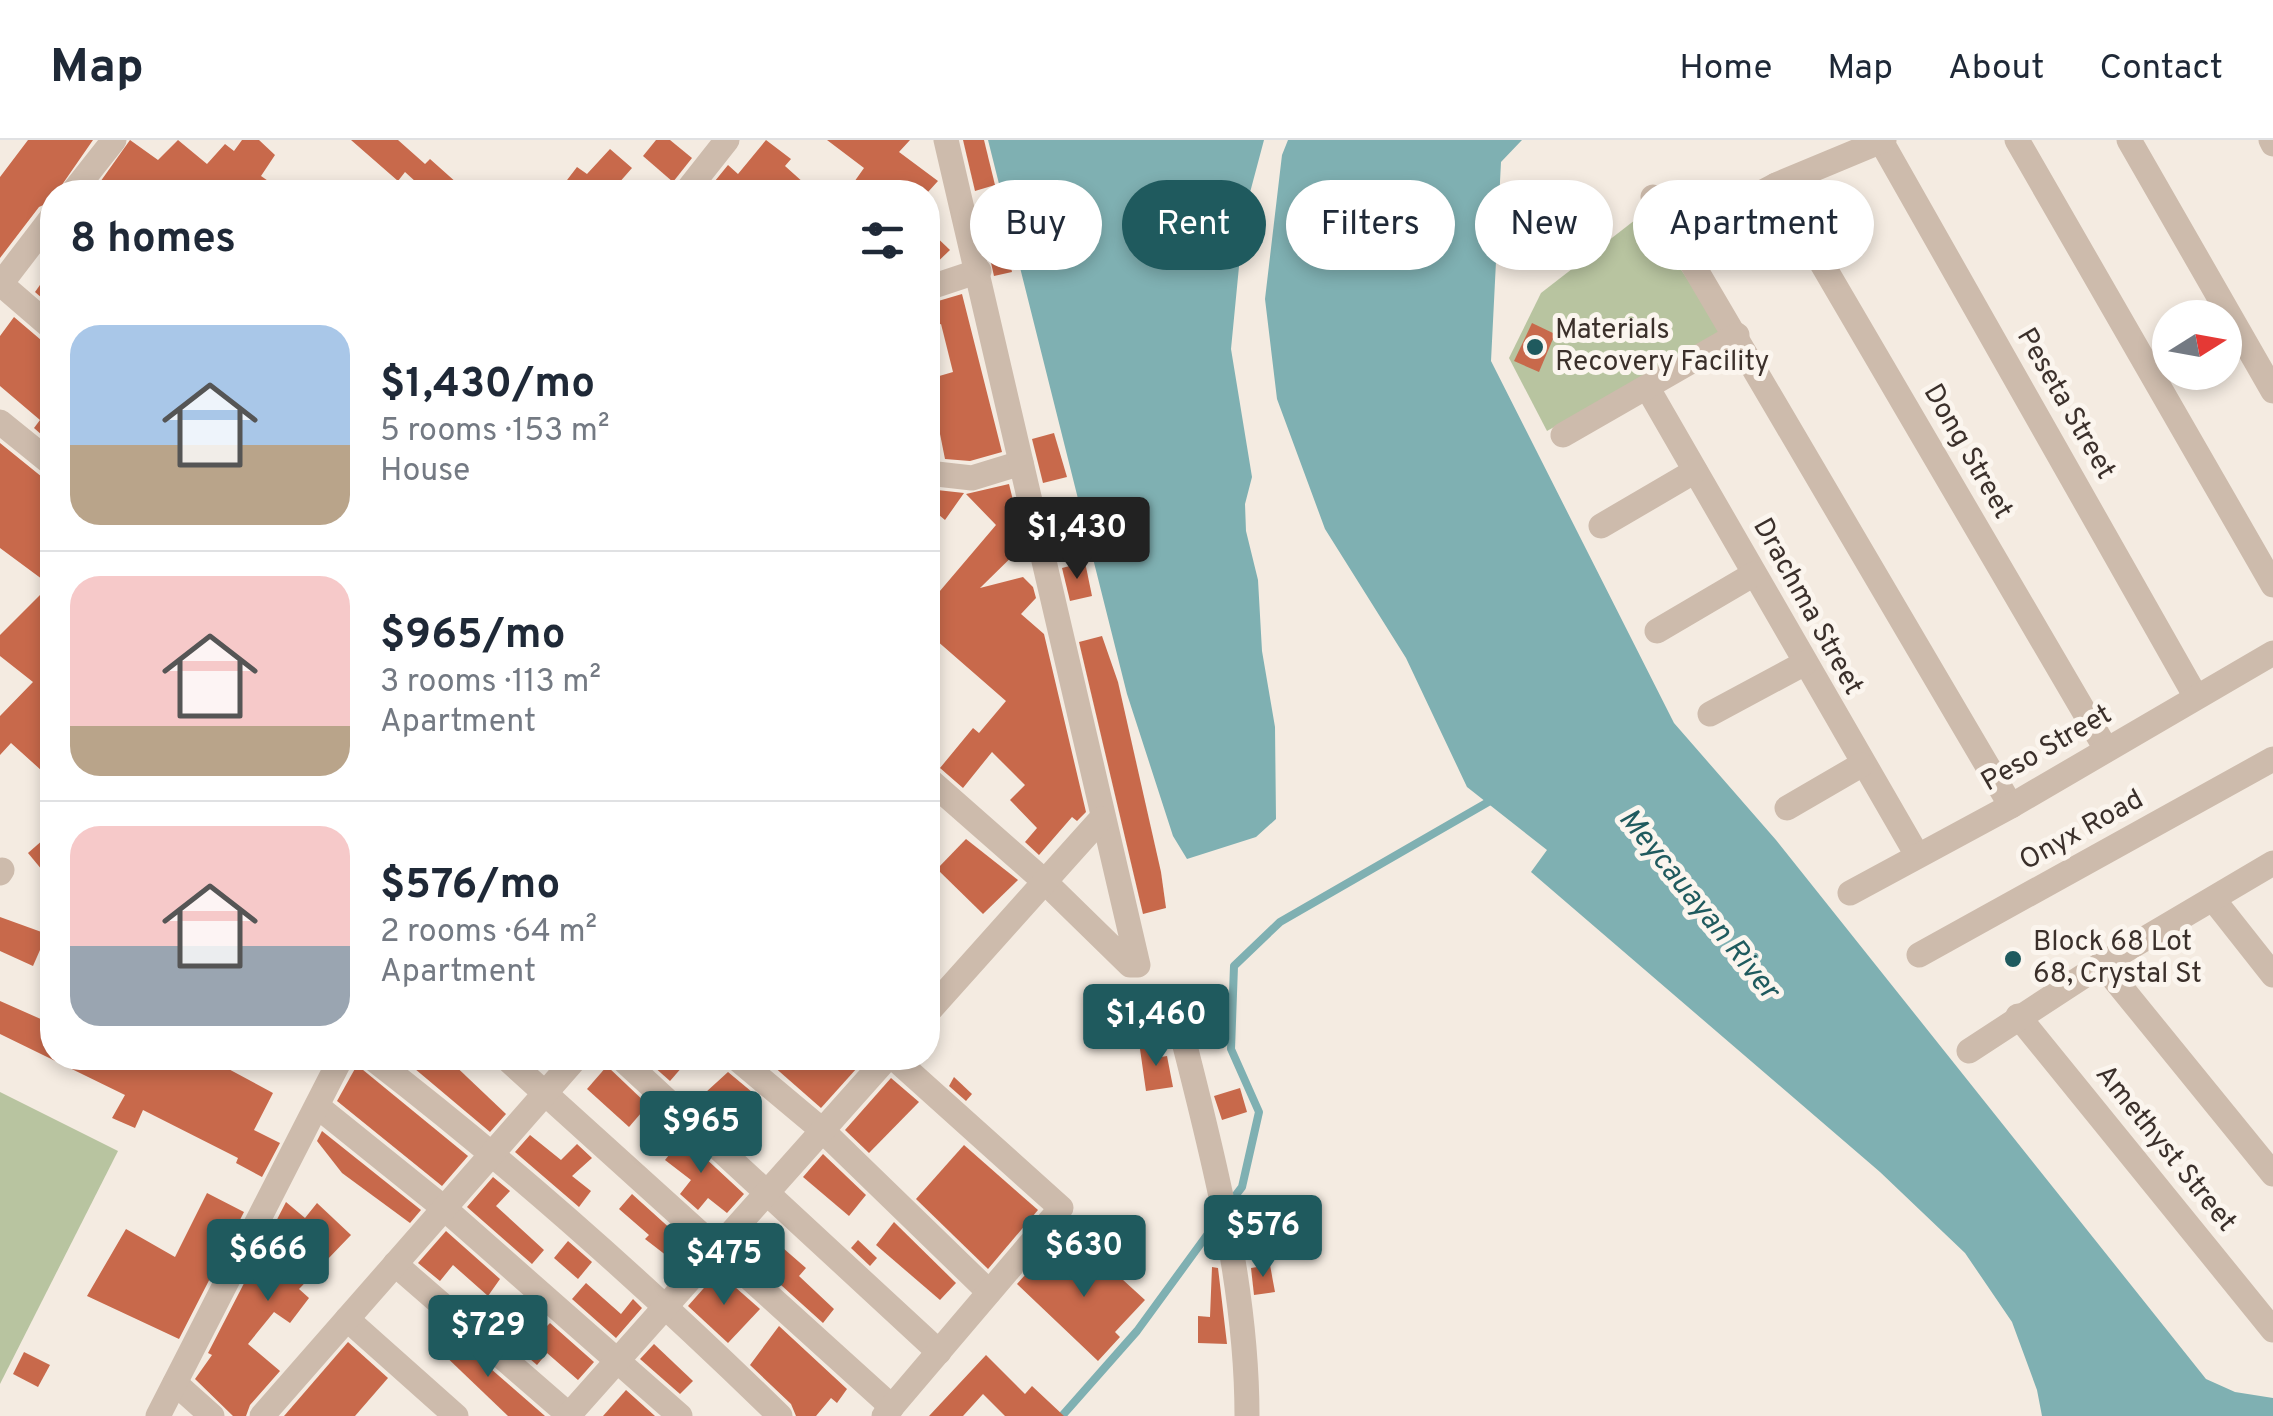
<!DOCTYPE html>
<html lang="en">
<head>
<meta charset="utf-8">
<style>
  body { margin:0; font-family:Overpass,sans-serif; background:#f2f2f3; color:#1f2937; height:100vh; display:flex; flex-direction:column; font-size:38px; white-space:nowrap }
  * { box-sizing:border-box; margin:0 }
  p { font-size:32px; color:#747a83 }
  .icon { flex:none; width:55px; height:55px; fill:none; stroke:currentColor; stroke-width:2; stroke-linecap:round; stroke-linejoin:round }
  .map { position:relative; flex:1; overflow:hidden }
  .details { position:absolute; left:40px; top:40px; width:900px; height:890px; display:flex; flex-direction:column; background:#fff; border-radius:40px; box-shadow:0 5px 15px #0003 }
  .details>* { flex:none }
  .hud { position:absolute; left:970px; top:40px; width:950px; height:90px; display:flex; gap:20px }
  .needle { width:65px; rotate:79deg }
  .tools { position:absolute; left:2152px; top:160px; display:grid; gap:20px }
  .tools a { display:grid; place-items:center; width:90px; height:90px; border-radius:50%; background:#fff; box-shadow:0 5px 15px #0003; font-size:50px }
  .price { position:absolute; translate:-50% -85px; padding:0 22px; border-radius:10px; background:#1f5a5e; color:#fff; font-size:32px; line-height:65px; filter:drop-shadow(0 2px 5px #0008) }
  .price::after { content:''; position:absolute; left:50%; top:60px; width:30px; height:22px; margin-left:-15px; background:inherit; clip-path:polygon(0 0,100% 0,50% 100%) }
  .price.current { background:#222; color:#fff }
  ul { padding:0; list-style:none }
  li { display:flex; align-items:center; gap:30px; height:250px; padding:0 30px }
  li+li { border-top:2px solid #e0e1e3 }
  li span { display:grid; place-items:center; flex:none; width:280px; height:200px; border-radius:30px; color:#555 }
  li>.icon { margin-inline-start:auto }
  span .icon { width:120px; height:120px; fill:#fffc; stroke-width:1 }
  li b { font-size:42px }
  h2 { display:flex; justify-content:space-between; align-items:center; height:120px; padding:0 30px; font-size:42px }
  .pill { padding:0 35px; border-radius:45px; background:#fff; box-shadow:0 5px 15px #0003; font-size:35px; line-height:90px }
  .pill.current { background:#1f5a5e; color:#fff }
  header { display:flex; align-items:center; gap:60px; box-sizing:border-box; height:140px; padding:0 50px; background:#fff; border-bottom:2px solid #e0e1e3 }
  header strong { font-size:48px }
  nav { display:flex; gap:55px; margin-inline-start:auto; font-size:35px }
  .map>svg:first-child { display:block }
  .green { fill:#b8c4a0 }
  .water { fill:#7fb0b2 }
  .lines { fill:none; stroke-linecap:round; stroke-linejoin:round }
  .stream { stroke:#7fb0b2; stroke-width:8 }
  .building { fill:#c8694b }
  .minor { stroke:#cdbbac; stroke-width:25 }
  .tertiary { stroke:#cdbbac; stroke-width:25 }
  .poi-dot { fill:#1f5a5e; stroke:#fbf5ee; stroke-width:4 }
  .labels { text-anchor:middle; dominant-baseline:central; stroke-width:10; stroke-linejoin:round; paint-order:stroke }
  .poi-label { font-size:28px; fill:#3b302b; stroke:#fbf5ee; text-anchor:start }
  .street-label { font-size:28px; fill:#3b302b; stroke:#fbf5ee }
  .water-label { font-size:30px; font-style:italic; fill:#1f5a5e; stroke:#fbf5ee }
</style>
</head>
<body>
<header>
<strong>Map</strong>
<nav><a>Home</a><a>Map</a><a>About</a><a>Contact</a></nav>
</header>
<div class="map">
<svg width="2273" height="1276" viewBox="0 0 2273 1276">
  <rect width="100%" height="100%" fill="#f4ebe1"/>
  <!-- green -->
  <g class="green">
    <polygon points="1644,73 1722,192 1547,291 1509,218 1541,153"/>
    <polygon points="0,952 118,1011 0,1244"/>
  </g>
  <!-- water -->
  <g class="water">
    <polygon points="988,0 1264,0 1244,75 1231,209 1252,337 1245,364 1246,391 1258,440 1262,511 1275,587 1276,679 1256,697 1187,719 1173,696 1127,554"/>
    <polygon points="1288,0 1522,0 1501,22 1491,221 1674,583 1776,700 2206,1239 2235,1252 2273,1258 2273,1276 2042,1276 2037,1250 2012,1182 1965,1113 1880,1032 1531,732 1547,710 1467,647 1406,518 1325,389 1277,259 1265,159 1282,15"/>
  </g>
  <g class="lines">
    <!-- stream -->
    <g class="stream">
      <polyline points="1229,1064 1242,1047 1259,972 1231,909 1234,826 1280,782 1490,661"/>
      <polyline points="1062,1276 1137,1191 1218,1080"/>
    </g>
  </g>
  <!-- building -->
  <g class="building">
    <polygon points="28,0 93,0 57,52 52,52 52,61 39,67 0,118 0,37"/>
    <polygon points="130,0 158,20 178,0 207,24 225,4 234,11 242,0 259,0 275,15 261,36 284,52 93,52"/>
    <polygon points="351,0 398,0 425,24 430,19 467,52 427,52 405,32 398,41"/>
    <polygon points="656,0 670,0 692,18 673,42 643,16"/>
    <polygon points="766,0 791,19 785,26 814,52 706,52 728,25 738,34"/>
    <polygon points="827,0 910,0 899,12 938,41 928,52 847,52 864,28"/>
    <polygon points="963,0 984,0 995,45 975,51"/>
    <polygon points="610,9 632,28 611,52 571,52 564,44 577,27 587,34"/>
    <polygon points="1002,88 1012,132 994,136 984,92"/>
    <polygon points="928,89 950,110 928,131"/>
    <polygon points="52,128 52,167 35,152"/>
    <polygon points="962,154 1002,312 970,321 945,319 929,239 953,232 941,184 928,188 928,164"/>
    <polygon points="14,177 41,200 52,204 52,304 34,288 40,280 0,246 0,196"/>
    <polygon points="1532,183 1555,194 1539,232 1514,221"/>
    <polygon points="1054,293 1067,337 1043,343 1032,299"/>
    <polygon points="0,303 42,337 52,340 52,620 42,631 11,603 0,615 0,576 33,542 0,516 0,495 50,445 0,408"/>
    <polygon points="1009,344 1024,405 980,448 1023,437 1033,447 1036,458 1021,474 1044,494 1086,672 1077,681 1072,677 1039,715 1025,702 1037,688 1010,660 1025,645 992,612 963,648 940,628 973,588 979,593 1006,561 928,493 928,465 996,385 966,354"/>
    <polygon points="928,349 964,353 945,380 939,375 928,389"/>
    <polygon points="1085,422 1092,456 1070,461 1062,428"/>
    <polygon points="1102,496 1118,542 1161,732 1166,768 1143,774 1079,502"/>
    <polygon points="52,692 52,742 28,713"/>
    <polygon points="966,699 1018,740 983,774 937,729"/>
    <polygon points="0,777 47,794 33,826 0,811"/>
    <polygon points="0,861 52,884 52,918 208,918 273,953 254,990 280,1003 262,1037 236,1023 238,1018 143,970 135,988 112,978 125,955 0,894"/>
    <polygon points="1160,905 1161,917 1167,916 1173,947 1146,951 1140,909"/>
    <polygon points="402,918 447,918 506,974 490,992"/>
    <polygon points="644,918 690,918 670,941"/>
    <polygon points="764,918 866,918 821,968"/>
    <polygon points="357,925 468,1016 442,1046 337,961"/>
    <polygon points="607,926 648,965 629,987 587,949"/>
    <polygon points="728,932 752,952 731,973 743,986 731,998 694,963"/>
    <polygon points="954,937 972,954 966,961 949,946"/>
    <polygon points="891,938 919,962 869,1013 845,990"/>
    <polygon points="1240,948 1247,972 1222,980 1214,956"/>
    <polygon points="674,989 744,1054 727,1073 708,1058 698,1070 680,1054 691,1040 665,1020 673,1010 664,1003"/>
    <polygon points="322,991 421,1070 410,1083 342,1033 317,1001"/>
    <polygon points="530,995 561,1020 577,1004 592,1018 572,1036 591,1051 579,1067 515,1012"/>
    <polygon points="964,1005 1038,1070 988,1129 916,1059"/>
    <polygon points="823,1014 866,1055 849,1076 803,1037"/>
    <polygon points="493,1037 510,1051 496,1066 544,1110 532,1124 467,1067"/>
    <polygon points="207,1053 244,1072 179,1199 87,1156 126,1089 175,1117"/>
    <polygon points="632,1054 694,1110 680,1126 645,1099 649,1095 619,1069"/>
    <polygon points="1281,1058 1289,1088 1269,1094 1260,1064"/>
    <polygon points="286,1062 305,1078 317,1063 351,1095 299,1149 309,1158 290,1183 274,1172 248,1204 280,1231 250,1265 246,1276 233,1276 195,1239 212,1215 208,1213"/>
    <polygon points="894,1082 956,1143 940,1160 876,1105"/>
    <polygon points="446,1091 500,1139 488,1156 453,1125 440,1141 418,1123"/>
    <polygon points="754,1092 762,1099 768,1095 806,1128 799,1136 834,1169 823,1183 740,1108"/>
    <polygon points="858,1100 877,1118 870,1126 851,1108"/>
    <polygon points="568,1101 592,1122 578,1139 554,1118"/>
    <polygon points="1088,1108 1145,1160 1115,1192 1120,1197 1098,1221 1017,1144 1041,1117 1062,1136"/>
    <polygon points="1270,1125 1275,1152 1254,1155 1251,1128"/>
    <polygon points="1212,1127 1218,1128 1227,1204 1198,1203 1198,1176 1210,1177"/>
    <polygon points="718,1132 760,1169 728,1203 688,1166"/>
    <polygon points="586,1143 621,1174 633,1159 642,1168 616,1198 572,1159"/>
    <polygon points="493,1166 533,1200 550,1183 594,1222 578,1240 547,1213 537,1225 482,1178"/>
    <polygon points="779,1186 847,1249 837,1263 831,1258 816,1276 796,1276 791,1264 750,1225"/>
    <polygon points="452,1195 545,1276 508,1276 438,1209"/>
    <polygon points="348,1202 388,1238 355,1276 284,1276"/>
    <polygon points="654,1204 693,1241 680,1254 640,1219"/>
    <polygon points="24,1212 50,1225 38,1247 13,1234"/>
    <polygon points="986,1215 1025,1254 1032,1246 1064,1276 1005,1276 983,1254 963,1276 929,1276"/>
    <polygon points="626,1250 655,1276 603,1276"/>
  </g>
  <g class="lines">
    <!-- minor -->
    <g class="minor">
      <polyline points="2017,0 2273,445"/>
      <polyline points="2129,0 2273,251"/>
      <polyline points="2271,0 2273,4"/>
      <polyline points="1881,1 2196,557"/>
      <polyline points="1776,45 2106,609"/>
      <polyline points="686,52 727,0"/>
      <polyline points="1653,57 2011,666"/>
      <polyline points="1677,97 1776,45 1884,0"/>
      <polyline points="1,144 52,188"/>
      <polyline points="928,148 979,131"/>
      <polyline points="1647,247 1917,715"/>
      <polyline points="0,282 52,324"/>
      <polyline points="1563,295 1737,195"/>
      <polyline points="928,333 972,338 1021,323"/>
      <polyline points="1601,386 1695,331"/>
      <polyline points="1657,491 1754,434"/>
      <polyline points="1710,574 1805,523"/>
      <polyline points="928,639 1044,741 1130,825 1138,825 946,0"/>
      <polyline points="1787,668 1861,625"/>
      <polyline points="0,733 2,730"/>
      <polyline points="1850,753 2011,666 2273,513"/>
      <polyline points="2213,759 2273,835"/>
      <polyline points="1919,815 2273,619"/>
      <polyline points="2102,824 2273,1034"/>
      <path d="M 1174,863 C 1208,996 1247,1137 1247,1276"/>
      <polyline points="928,872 1101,679"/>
      <polyline points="2018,876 2273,1190"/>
      <polyline points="1969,911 2102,824 2273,723"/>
      <path d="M 372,918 C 516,1029 650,1149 780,1276"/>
      <polyline points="506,918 892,1267"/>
      <polyline points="621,918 939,1212"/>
      <polyline points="736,918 822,990 989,1152"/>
      <polyline points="317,966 445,1069 680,1276"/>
      <polyline points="395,1124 570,1276"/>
      <polyline points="347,1179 456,1276"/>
      <polyline points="175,1243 212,1276"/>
      <polyline points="158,1276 341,918"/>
      <polyline points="262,1276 576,918"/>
      <polyline points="568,1276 887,918"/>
      <polyline points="884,1276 1061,1068 894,918"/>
    </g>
    <!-- tertiary -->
    <g class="tertiary">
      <polyline points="73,52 114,0"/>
      <polyline points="0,145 52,77"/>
    </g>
  </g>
  <!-- markers -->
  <g class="poi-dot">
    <circle cx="1535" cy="207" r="10"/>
    <circle cx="2013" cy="819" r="10"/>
  </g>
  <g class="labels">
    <!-- poi labels -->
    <g class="poi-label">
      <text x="1555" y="191">Materials<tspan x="1555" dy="32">Recovery Facility</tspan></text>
      <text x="2033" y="803">Block 68 Lot<tspan x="2033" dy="32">68, Crystal St</tspan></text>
    </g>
    <!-- street labels -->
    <g class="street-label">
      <text transform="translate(2065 264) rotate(60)">Peseta Street</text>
      <text transform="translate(1967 312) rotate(60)">Dong Street</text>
      <text transform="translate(1807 467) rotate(61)">Drachma Street</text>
      <text transform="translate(2047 609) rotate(-30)">Peso Street</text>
      <text transform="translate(2082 691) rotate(-29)">Onyx Road</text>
      <text transform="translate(2165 1009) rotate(51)">Amethyst Street</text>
    </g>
    <!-- water labels -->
    <g class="water-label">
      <text transform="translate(1698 765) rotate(51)">Meycauayan River</text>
    </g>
  </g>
</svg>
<div class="tools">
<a><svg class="needle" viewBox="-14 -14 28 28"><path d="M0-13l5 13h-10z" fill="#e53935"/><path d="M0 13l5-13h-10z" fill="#747a83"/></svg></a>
</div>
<b class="price current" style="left:1077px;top:442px">$1,430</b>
<b class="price" style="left:1156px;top:929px">$1,460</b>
<b class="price" style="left:701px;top:1036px">$965</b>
<b class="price" style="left:1263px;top:1140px">$576</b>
<b class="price" style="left:1084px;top:1160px">$630</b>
<b class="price" style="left:268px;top:1164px">$666</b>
<b class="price" style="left:724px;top:1168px">$475</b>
<b class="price" style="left:488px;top:1240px">$729</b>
<div class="hud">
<a class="pill">Buy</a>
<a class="pill current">Rent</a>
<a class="pill">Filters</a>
<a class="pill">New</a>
<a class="pill">Apartment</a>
</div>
<section class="details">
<h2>8 homes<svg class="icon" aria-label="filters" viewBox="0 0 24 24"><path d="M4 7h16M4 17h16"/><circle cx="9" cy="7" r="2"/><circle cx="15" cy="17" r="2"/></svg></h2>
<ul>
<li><span style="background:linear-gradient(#a9c7e8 60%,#b9a48a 0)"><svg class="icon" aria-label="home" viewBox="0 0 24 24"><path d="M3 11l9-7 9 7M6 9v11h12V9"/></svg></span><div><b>$1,430/mo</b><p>5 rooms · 153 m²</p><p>House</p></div></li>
<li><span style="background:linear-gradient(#f6c9c9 75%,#b9a48a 0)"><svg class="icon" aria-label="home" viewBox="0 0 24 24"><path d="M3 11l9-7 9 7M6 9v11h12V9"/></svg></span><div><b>$965/mo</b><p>3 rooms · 113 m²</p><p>Apartment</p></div></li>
<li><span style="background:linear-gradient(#f6c9c9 60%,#9aa5b1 0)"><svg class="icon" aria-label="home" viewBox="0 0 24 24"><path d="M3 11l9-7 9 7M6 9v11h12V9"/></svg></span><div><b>$576/mo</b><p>2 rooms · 64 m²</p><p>Apartment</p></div></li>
</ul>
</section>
</div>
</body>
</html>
